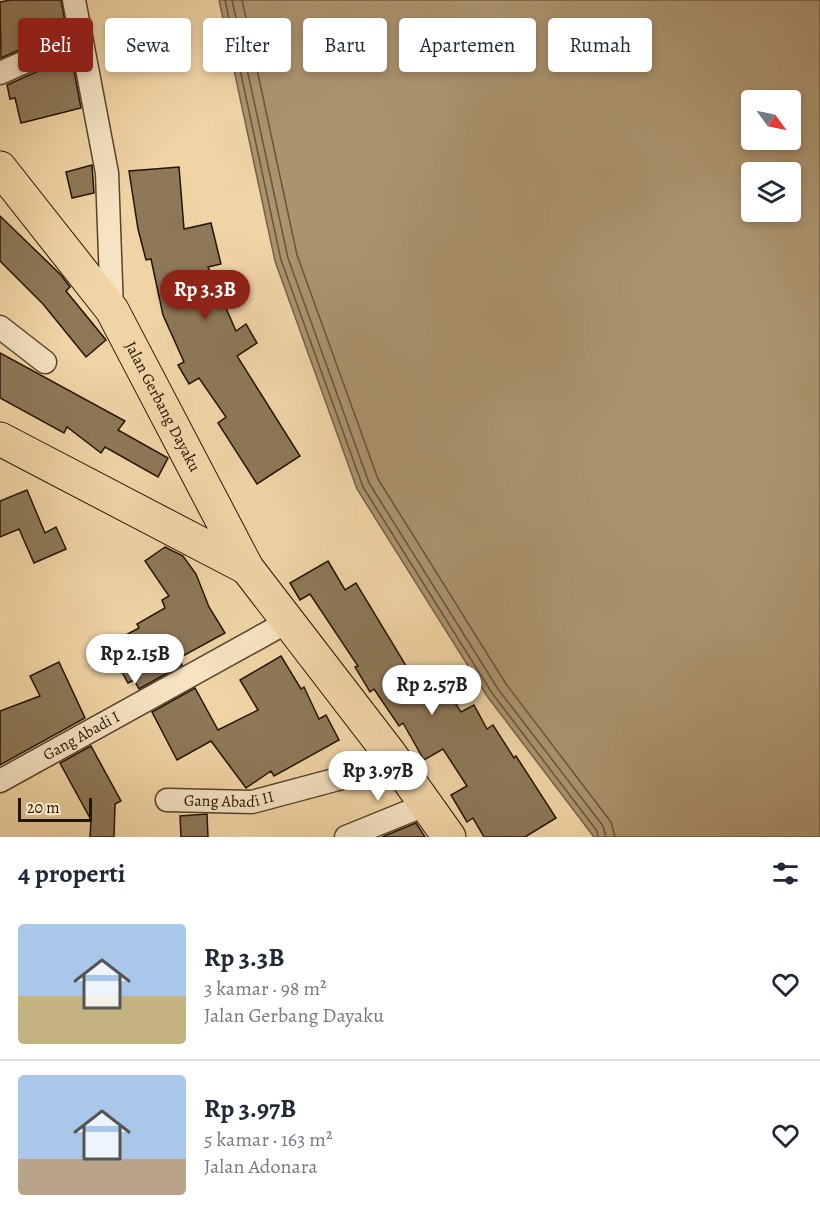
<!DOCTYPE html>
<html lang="id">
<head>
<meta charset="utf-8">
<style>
  body { margin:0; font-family:Alegreya,serif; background:#f2f2f3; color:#1f2937; height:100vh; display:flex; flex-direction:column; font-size:22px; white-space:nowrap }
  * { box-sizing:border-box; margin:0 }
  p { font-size:20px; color:#747a83 }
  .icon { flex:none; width:33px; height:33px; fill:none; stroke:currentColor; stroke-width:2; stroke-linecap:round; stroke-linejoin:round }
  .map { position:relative; height:837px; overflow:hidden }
  .panel { display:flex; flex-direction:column; background:#fff; flex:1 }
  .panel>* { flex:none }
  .top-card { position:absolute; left:18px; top:18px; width:784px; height:54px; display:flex; gap:12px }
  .needle { width:39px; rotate:123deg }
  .fabs { position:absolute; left:741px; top:90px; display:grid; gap:12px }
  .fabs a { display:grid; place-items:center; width:60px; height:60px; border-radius:6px; background:#fff; box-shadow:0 3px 9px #0003; font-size:30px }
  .scale { position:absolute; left:18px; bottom:15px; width:74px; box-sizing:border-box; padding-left:6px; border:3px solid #241404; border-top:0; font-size:16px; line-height:21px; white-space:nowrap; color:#241404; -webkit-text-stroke:4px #f5e3c4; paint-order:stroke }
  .price { position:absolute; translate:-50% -51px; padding:0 14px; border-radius:21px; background:#fff; color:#222; font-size:20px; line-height:39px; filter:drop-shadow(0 2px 3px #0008) }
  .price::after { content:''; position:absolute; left:50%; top:36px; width:18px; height:14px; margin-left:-9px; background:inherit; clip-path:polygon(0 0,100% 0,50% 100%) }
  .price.active { background:#8f2418; color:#fff }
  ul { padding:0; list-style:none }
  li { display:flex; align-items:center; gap:18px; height:150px; padding:0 18px }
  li+li { border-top:2px solid #e0e1e3 }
  li span { display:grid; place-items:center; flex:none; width:168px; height:120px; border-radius:6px; color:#555 }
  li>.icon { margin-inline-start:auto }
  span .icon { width:72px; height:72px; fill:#fffc; stroke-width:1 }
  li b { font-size:26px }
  h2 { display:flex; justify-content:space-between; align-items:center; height:72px; padding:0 18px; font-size:26px }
  .chip { padding:0 21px; border-radius:6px; background:#fff; box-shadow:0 3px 9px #0003; font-size:21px; line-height:54px }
  .chip.active { background:#8f2418; color:#fff }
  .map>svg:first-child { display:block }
  .water { fill:#ab936e; stroke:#756044; stroke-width:1.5; fill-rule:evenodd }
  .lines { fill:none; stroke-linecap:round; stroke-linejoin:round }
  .shore { stroke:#685439; stroke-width:1.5 }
  .building { fill:#8e7858; stroke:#241404; stroke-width:1.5 }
  .street-casing { stroke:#57442c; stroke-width:25 }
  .highway-casing { stroke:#241404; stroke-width:35 }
  .street { stroke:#f5e3c4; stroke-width:22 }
  .highway { stroke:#f0d4a5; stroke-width:33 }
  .labels { text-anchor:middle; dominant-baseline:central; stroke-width:4.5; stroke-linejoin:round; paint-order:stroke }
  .street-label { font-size:16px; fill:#241404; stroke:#f5e3c4 }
</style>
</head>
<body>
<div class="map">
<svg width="820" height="837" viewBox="0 0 820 837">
  <rect width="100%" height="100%" fill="#f0d4a5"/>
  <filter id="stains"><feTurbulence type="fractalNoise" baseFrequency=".00333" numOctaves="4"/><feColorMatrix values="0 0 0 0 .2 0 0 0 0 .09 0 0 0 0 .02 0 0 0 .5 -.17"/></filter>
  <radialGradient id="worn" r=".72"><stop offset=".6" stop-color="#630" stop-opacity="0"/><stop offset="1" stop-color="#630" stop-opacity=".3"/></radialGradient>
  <!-- water -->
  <path class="water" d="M 219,0 L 820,0 L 820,837 L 594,837 L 487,696 L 357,489 L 275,261 ZM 752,100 L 790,100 L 790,140 L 752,140 ZM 752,172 L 790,172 L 790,212 L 752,212 Z"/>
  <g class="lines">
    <!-- shore -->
    <g class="shore">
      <polyline points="225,0 281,260 363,487 492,693 597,831 598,837"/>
      <polyline points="232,0 288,258 369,483 498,689 603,826 606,837"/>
      <polyline points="242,0 297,255 378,479 506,684 611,822 615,837"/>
    </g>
  </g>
  <!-- building -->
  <g class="building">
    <polygon points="11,0 61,0 65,22 23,31 26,47 1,58 0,2"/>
    <polygon points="72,60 81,108 21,123 15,98 10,99 7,85 54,64"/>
    <polygon points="92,165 94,193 72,198 66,172"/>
    <polygon points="179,167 184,229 211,223 221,264 208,267 236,331 246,324 257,343 237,356 300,456 257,484 218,423 226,417 199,378 189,384 178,365 184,362 163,315 151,259 146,260 138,229 129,171"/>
    <polygon points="0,216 61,275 70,287 66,291 106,340 86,357 43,304 0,261"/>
    <polygon points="0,353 125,421 118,430 168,458 158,477 105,447 101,453 67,427 64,433 0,398"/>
    <polygon points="27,490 45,533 56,527 66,549 34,563 19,529 0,537 0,501"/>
    <polygon points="165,547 183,556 196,574 209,607 225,633 179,658 182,665 139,689 134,680 128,683 107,645 139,628 137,624 165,608 162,600 169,596 145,561"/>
    <polygon points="328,561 345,590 356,583 417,684 435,672 461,712 474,705 487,729 493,725 514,758 516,756 556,818 525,837 484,837 473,818 467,822 451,795 467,786 443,749 424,760 403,723 399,726 374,689 370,692 355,667 358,666 310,594 300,600 290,583"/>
    <polygon points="281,656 301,689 304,687 319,719 326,715 339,740 274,776 271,771 246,788 211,741 177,760 152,712 195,688 218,730 258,710 240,680"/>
    <polygon points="59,662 85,718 0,765 0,711 40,696 30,676"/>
    <polygon points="91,746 121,801 115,804 114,837 90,837 91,820 60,763"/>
    <polygon points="207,814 208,837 181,837 180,816"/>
    <polygon points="416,823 425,837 382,837"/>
  </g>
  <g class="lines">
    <!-- street casing -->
    <g class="street-casing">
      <g id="street">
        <polyline points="74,0 107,173 112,310"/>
        <polyline points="0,73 81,37"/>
        <polyline points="0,327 45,362"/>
        <path id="s1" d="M 0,781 L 289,621"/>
        <path id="s2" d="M 167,800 L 252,802 L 353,775 L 390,754"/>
        <polyline points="346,837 425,805"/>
      </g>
    </g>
    <!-- highway casing -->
    <g class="highway-casing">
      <g id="highway">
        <path id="s3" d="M 0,168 L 112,310 L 247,568 L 390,754 L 449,837"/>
        <polyline points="0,439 247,568"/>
      </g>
    </g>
    <!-- street -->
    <use href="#street" class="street"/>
    <!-- highway -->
    <use href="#highway" class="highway"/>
  </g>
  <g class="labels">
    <!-- street labels -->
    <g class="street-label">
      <text stroke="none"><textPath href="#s3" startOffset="290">Jalan Gerbang Dayaku</textPath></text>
      <text stroke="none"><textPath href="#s1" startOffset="93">Gang Abadi I</textPath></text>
      <text stroke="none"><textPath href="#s2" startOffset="62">Gang Abadi II</textPath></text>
    </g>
  </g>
  <rect width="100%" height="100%" filter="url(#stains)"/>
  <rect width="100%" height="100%" fill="url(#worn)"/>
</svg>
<div class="fabs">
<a><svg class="needle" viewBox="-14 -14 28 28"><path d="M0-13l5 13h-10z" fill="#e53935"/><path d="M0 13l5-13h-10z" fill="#747a83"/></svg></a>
<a><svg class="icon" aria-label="layers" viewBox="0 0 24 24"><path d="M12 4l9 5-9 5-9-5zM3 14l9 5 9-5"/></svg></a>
</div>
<div class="scale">20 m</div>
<b class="price active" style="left:205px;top:321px">Rp 3.3B</b>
<b class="price" style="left:135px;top:685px">Rp 2.15B</b>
<b class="price" style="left:432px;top:716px">Rp 2.57B</b>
<b class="price" style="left:378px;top:802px">Rp 3.97B</b>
<div class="top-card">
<a class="chip active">Beli</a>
<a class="chip">Sewa</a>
<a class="chip">Filter</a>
<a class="chip">Baru</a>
<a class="chip">Apartemen</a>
<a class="chip">Rumah</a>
</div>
</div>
<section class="panel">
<h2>4 properti<svg class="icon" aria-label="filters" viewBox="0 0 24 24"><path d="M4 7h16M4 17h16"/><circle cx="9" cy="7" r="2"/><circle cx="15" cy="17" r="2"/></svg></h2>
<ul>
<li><span style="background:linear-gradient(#a9c7e8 60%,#c2b280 0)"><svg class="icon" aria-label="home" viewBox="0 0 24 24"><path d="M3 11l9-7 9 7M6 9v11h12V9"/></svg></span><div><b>Rp 3.3B</b><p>3 kamar · 98 m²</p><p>Jalan Gerbang Dayaku</p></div><svg class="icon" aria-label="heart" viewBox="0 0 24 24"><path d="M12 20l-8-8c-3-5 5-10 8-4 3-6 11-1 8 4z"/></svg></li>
<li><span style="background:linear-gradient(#a9c7e8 70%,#b9a48a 0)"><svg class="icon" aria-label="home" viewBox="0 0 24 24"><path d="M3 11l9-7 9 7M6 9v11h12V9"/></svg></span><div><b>Rp 3.97B</b><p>5 kamar · 163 m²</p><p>Jalan Adonara</p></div><svg class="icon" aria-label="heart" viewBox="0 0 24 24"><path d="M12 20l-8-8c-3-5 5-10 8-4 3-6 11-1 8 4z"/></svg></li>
</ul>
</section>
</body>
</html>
